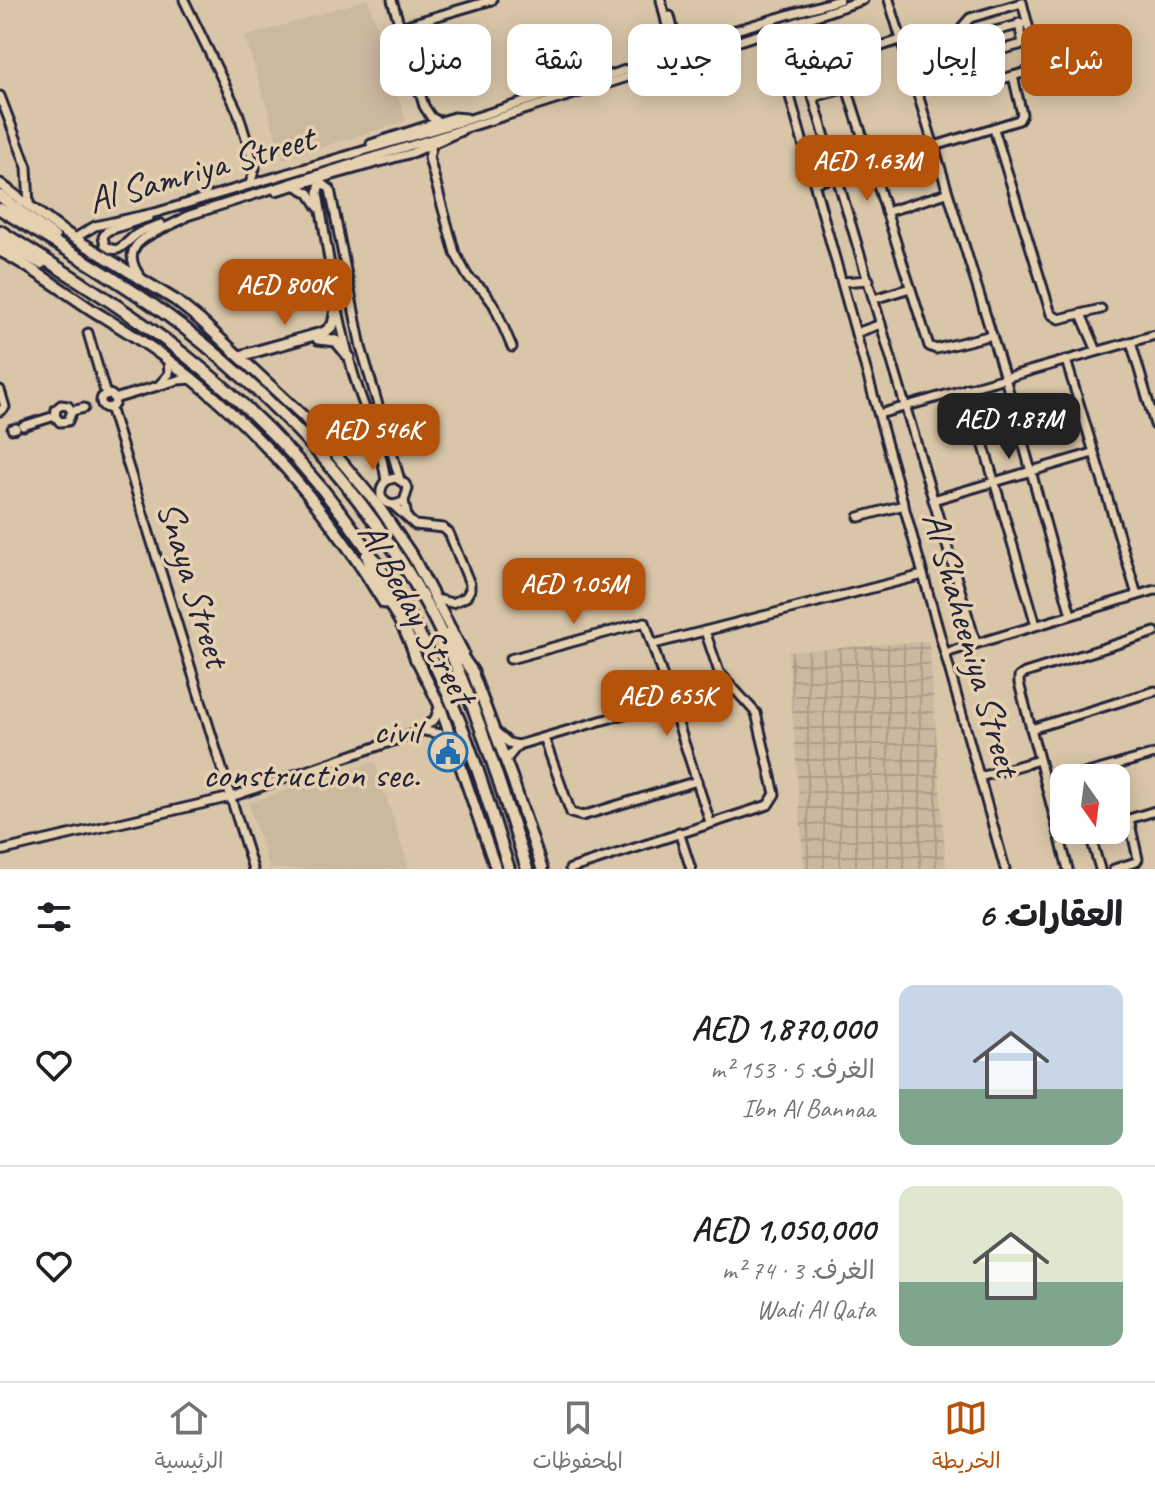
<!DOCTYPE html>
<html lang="ar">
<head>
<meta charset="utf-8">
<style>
  body { margin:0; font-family:Caveat,"Playpen Sans Arabic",sans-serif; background:#f6f6f6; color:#202124; direction:rtl; height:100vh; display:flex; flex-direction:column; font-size:30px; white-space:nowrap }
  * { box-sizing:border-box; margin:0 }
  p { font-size:26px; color:#757577 }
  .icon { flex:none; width:44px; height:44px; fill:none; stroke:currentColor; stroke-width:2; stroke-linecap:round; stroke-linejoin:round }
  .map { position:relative; height:869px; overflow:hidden; direction:ltr }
  .details { display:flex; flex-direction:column; background:#fff; flex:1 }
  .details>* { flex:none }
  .hud { position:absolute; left:24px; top:24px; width:1108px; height:72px; direction:rtl; display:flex; gap:16px }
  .needle { width:52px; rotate:166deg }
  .buttons { position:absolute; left:1050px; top:764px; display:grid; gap:16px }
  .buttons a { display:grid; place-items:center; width:80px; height:80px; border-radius:16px; background:#fff; box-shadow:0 4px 20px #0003; font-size:40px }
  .price { position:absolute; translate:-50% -68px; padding:0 18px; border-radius:16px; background:#b45309; color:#fff; font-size:26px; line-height:52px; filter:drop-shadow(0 2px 4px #0008) }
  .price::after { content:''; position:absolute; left:50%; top:48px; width:24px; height:18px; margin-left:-12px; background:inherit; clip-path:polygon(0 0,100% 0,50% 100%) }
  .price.selected { background:#222; color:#fff }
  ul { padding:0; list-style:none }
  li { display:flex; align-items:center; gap:24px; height:200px; padding:0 32px }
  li+li { border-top:2px solid #e0e0e0 }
  li span { display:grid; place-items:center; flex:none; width:224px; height:160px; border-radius:16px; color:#555 }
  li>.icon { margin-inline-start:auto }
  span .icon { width:96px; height:96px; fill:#fffc; stroke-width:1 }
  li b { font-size:34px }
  h2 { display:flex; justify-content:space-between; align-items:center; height:96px; padding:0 32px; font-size:34px }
  .tag { padding:0 28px; border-radius:16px; background:#fff; box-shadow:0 4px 20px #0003; font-size:28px; line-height:72px }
  .tag.selected { background:#b45309; color:#fff }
  .menu { display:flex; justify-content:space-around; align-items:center; height:112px; border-top:2px solid #e0e0e0; background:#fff; font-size:22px; color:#757577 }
  .menu a { display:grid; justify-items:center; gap:4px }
  .menu .selected { color:#b45309 }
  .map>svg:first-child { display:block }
  .built { fill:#cab89f }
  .industrial { fill:url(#industrial-grid) }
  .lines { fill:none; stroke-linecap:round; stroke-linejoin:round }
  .minor-casing { stroke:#22223b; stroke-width:13 }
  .major-casing { stroke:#22223b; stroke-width:15 }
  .highway-casing { stroke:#22223b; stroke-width:16 }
  .minor { stroke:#e5d1af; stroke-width:7 }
  .major { stroke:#e5d1af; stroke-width:9 }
  .highway { stroke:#e5d1af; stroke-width:10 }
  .labels { text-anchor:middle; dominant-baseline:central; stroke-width:7; stroke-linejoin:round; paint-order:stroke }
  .street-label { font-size:38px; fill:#22223b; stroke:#e5d1af }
  .poi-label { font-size:38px; fill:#22223b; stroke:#e5d1af; text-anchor:end }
</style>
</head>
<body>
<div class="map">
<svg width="1155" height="869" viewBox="0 0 1155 869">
  <defs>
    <pattern id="industrial-grid" width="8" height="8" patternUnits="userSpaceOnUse" patternTransform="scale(2)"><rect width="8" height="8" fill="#cab89f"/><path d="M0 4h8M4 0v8" fill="none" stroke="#ad9e8a"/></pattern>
  </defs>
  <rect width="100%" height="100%" fill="#d9c6a8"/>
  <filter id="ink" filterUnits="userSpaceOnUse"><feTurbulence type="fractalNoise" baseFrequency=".0125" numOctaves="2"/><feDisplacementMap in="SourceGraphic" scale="16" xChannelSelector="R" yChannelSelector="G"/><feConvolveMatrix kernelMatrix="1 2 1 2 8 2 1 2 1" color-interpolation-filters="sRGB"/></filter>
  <g filter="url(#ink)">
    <!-- built -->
    <g class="built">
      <polygon points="365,0 368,0 406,121 283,159 245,37"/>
      <polygon points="375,762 409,869 270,869 248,803"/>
    </g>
    <!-- industrial -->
    <polygon class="industrial" points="929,641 946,869 804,869 788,652"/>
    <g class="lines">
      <!-- minor casing -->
      <g class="minor-casing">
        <g id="minor">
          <polyline points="184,0 238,112 255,168 250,184"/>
          <polyline points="392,0 424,106 431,117 438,121"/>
          <polyline points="661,0 674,56"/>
          <polyline points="889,0 1005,378 1071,615"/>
          <polyline points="670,16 679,54"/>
          <polyline points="769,21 1005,869"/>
          <polyline points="400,27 492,0"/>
          <polyline points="767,30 779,63"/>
          <polyline points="987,33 992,52 1023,44 1019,23"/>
          <polyline points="965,36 977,32 979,35 1022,24"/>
          <polyline points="796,40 976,643"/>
          <polyline points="900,40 842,59 840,65 847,88 929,346 936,349 992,335"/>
          <polyline points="1013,76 1033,70 1038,64 1022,2"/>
          <polyline points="0,96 27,167 29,205"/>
          <polyline points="813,97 847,88"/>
          <polyline points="994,129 1051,314 1059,319 1101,309"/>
          <polyline points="371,144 454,117 466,118"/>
          <polyline points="432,145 429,158 455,253 468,277 483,290 494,305 512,347"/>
          <polyline points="815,183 1019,120 1022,114 1013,76 985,83 978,81 963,26 970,18 1022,3"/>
          <polyline points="296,186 309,193 318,207"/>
          <polyline points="276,191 412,153 461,131"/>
          <polyline points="886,212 947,193"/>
          <path d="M 149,217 L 107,231 L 103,237 L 105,245 C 119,257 125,242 137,234 C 144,229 153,227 161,224"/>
          <polyline points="75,238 95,226 158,212 470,119 614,74 729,32 839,0"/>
          <path d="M 142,279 C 110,238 164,233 187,216 C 412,144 639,76 863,0"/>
          <polyline points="842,282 869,280"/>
          <polyline points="874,299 910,288"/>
          <polyline points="1081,314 1097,351"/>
          <polyline points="88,333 106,395"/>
          <polyline points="856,333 881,324"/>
          <polyline points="1131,342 1155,425"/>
          <polyline points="1066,360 1137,595"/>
          <polyline points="160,384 169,374 168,361"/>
          <polyline points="967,388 1036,625"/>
          <polyline points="0,390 5,407 0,411"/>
          <circle cx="108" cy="401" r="7"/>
          <polyline points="114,399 178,380 193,379"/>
          <polyline points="110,407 253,869"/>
          <polyline points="879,414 1155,335"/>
          <polyline points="55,416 60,422 68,421 72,411"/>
          <polyline points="23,426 55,416 56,409 61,405 68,406 72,411 84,408"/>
          <polyline points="12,429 16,428"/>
          <path d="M 386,481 C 381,442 362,406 352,369 C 336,311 328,252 318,193 L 319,186 L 323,184 L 330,189 L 361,347 L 400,480"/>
          <polyline points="933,500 1093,453"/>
          <path d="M 404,501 C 395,507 386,506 381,496 C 380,485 385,479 396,478 L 405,484 L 408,489 L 404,501 L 407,517"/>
          <polyline points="394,506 415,525 443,528 449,533 470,584 470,590 466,597 452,603 436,599"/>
          <polyline points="859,517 904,505"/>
          <polyline points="654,644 923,575"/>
          <polyline points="945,653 1155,590"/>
          <polyline points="510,659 645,622 710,822"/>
          <polyline points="1031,729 1155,691"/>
          <polyline points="425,731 441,734 453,743"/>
          <polyline points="496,732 509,743 518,745"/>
          <polyline points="544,738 571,813 582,816 697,781"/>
          <polyline points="506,760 518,745 672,700"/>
          <polyline points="980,777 1039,760"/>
          <polyline points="1070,778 1155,754"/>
          <polyline points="1047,784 1064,780"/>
          <polyline points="1116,823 1155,811"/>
          <polyline points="1089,831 1100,869"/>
          <polyline points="679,832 691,869"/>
          <polyline points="1061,839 1091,830"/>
          <polyline points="0,851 231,797 419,732 435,719 439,707"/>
          <polyline points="570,869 768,805 775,794 756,713 719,672 705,631"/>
          <polyline points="1068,869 1019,683 1019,677 1025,673 1155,632"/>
          <polyline points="1114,869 1136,862 1138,859 1129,819"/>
        </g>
      </g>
      <!-- major casing -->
      <g class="major-casing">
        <g id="major">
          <polyline points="0,184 61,230 175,300 200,320 304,417 377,504 413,557 463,652"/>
          <path d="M 0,251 C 32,267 62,290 92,310 C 118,326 144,341 168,360 C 258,426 327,509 384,603"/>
          <polyline points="318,339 336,341 349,357"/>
          <polyline points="240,356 325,332 333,325 337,304"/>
          <polyline points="414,654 440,706 496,869"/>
          <polyline points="471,669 512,778 542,869"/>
        </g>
      </g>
      <!-- highway casing -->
      <g class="highway-casing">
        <g id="highway">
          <polyline points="0,196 54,237"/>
          <path d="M 0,209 C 61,247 126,283 183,327 C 280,403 371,499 429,609 C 472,690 499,781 527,869"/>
          <path d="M 0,231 C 63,271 128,310 186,356 C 307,451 402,577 459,720 C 479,768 493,819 509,869"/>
          <polyline points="0,242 41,263"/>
          <path d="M 367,555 C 377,592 407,622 416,659"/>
          <polyline points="447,635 473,673"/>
        </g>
      </g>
      <!-- minor -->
      <use href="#minor" class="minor"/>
      <!-- major -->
      <use href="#major" class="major"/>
      <!-- highway -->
      <use href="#highway" class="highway"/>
    </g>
  </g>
  <!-- icons -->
  <defs>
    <g id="civic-ring" transform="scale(2)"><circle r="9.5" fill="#e5d1af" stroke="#1f6fb2" stroke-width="1.5"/><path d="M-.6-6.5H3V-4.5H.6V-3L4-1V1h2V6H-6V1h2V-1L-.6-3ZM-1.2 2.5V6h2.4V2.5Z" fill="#1f6fb2"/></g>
  </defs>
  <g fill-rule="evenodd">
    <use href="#civic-ring" x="448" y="752"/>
  </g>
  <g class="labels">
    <!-- street labels -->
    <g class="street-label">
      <text transform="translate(201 169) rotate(-16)">Al Samriya Street</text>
      <text transform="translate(194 584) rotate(73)">Snaya Street</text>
      <text transform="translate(417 613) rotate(61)">Al Beday Street</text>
      <text transform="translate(972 644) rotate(74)">Al Shaheeniya Street</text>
    </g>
    <!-- poi labels -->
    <g class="poi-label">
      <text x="420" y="730">civil<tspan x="420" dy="44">construction sec.</tspan></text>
    </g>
  </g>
</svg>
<div class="buttons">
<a><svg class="needle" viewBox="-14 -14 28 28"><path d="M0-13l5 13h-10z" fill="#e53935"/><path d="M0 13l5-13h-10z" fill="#757577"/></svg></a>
</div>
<b class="price" style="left:867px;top:203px">AED 1.63M</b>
<b class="price" style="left:285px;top:327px">AED 800K</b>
<b class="price selected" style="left:1009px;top:461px">AED 1.87M</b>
<b class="price" style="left:373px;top:472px">AED 546K</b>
<b class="price" style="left:574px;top:626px">AED 1.05M</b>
<b class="price" style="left:667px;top:738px">AED 655K</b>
<div class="hud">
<a class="tag selected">شراء</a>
<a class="tag">إيجار</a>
<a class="tag">تصفية</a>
<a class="tag">جديد</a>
<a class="tag">شقة</a>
<a class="tag">منزل</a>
</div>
</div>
<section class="details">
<h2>العقارات: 6<svg class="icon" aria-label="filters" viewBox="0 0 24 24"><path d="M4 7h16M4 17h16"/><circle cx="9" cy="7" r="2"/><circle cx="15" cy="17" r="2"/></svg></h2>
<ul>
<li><span style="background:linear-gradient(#c9d6e8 65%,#7fa58c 0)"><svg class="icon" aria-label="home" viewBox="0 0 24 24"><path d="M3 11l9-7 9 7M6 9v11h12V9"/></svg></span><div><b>AED 1,870,000</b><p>الغرف: 5 · 153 m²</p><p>Ibn Al Bannaa</p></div><svg class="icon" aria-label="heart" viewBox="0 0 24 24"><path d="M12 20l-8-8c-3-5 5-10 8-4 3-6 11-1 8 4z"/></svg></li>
<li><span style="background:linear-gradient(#dfe7d0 60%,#7fa58c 0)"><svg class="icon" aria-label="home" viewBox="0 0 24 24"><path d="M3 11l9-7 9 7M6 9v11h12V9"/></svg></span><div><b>AED 1,050,000</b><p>الغرف: 3 · 74 m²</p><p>Wadi Al Qata</p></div><svg class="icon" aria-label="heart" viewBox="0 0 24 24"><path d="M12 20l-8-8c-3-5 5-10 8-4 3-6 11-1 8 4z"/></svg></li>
</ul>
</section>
<nav class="menu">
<a class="selected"><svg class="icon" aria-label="map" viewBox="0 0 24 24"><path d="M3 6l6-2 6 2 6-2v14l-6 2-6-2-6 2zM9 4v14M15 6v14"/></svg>الخريطة</a>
<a><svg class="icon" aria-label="saved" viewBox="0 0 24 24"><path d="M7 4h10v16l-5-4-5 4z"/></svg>المحفوظات</a>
<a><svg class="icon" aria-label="home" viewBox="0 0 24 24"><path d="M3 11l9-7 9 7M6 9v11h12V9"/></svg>الرئيسية</a>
</nav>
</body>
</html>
